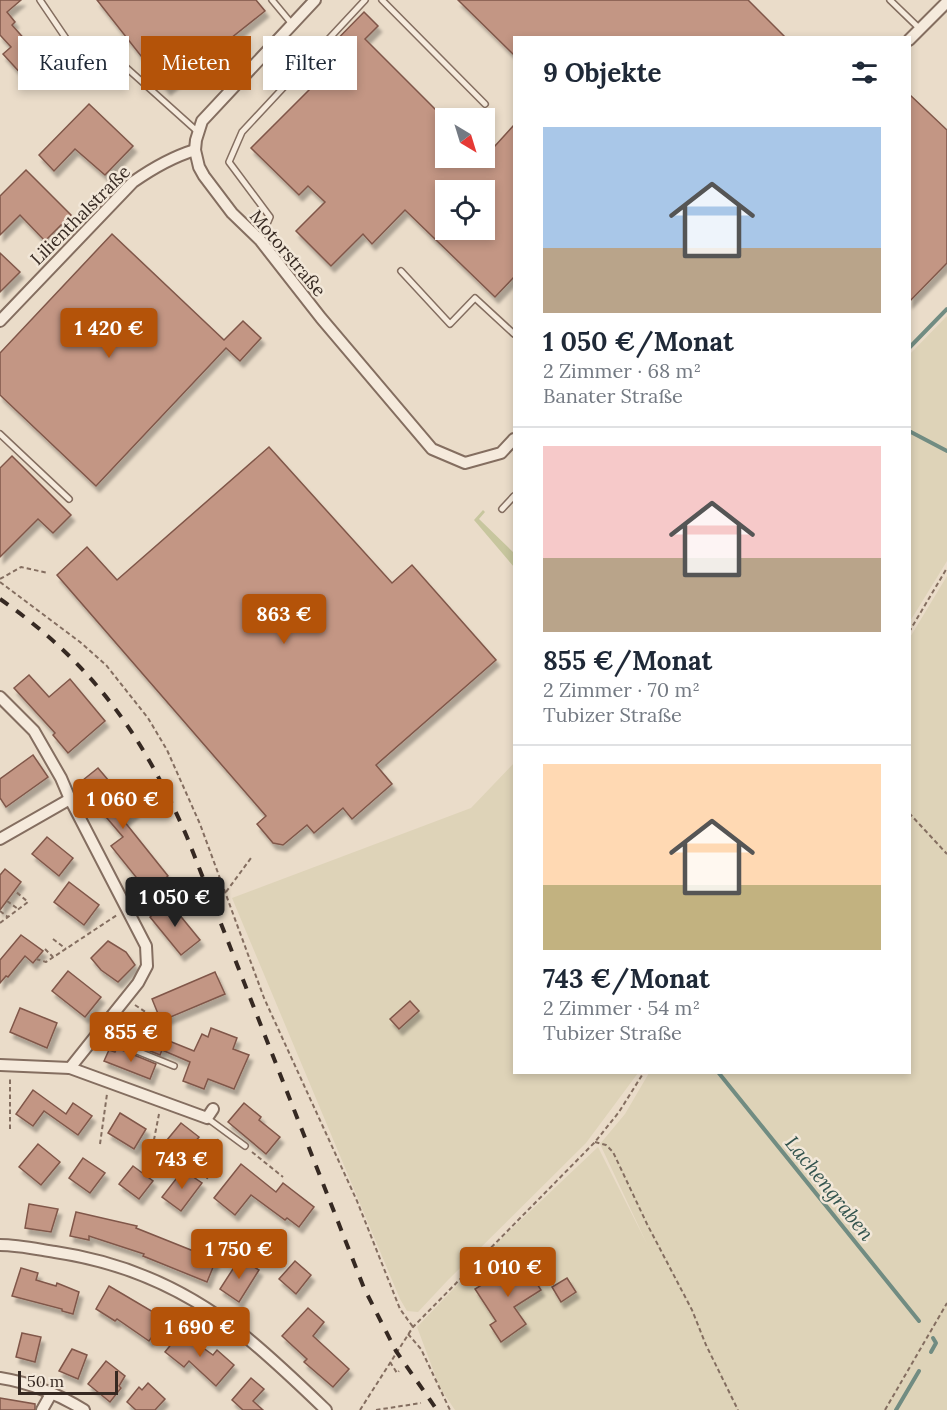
<!DOCTYPE html>
<html lang="de">
<head>
<meta charset="utf-8">
<style>
  body { margin:0; font-family:Lora,serif; background:#f6f6f7; color:#1f2937; height:100vh; display:flex; flex-direction:column; font-size:22px; white-space:nowrap }
  * { box-sizing:border-box; margin:0 }
  p { font-size:20px; color:#747a83 }
  .icon { flex:none; width:33px; height:33px; fill:none; stroke:currentColor; stroke-width:2; stroke-linecap:round; stroke-linejoin:round }
  .map { position:relative; flex:1; overflow:hidden }
  .panel { position:absolute; left:513px; top:36px; width:398px; height:1038px; display:flex; flex-direction:column; background:#fff; border-radius:0px; box-shadow:0 3px 9px #0003 }
  .panel>* { flex:none }
  .hud { position:absolute; left:18px; top:36px; width:405px; height:54px; display:flex; gap:12px }
  .needle { width:39px; rotate:142deg }
  .tools { position:absolute; left:435px; top:108px; display:grid; gap:12px }
  .tools a { display:grid; place-items:center; width:60px; height:60px; border-radius:0px; background:#fff; box-shadow:0 3px 9px #0003; font-size:30px }
  .scale { position:absolute; left:18px; bottom:15px; width:100px; box-sizing:border-box; padding-left:6px; border:3px solid #362922; border-top:0; font-size:16px; line-height:21px; white-space:nowrap; color:#362922; -webkit-text-stroke:4px #f2e7d8; paint-order:stroke }
  .price { position:absolute; translate:-50% -51px; padding:0 14px; border-radius:6px; background:#b45309; color:#fff; font-size:20px; line-height:39px; filter:drop-shadow(0 2px 3px #0008) }
  .price::after { content:''; position:absolute; left:50%; top:36px; width:18px; height:14px; margin-left:-9px; background:inherit; clip-path:polygon(0 0,100% 0,50% 100%) }
  .price.on { background:#222; color:#fff }
  ul { padding:0; list-style:none }
  li { display:grid; align-content:center; gap:12px; height:318px; padding:0 30px }
  li+li { border-top:2px solid #e0e1e3 }
  li span { display:grid; place-items:center; height:186px; border-radius:0px; color:#555 }
  li>.icon { margin-inline-start:auto }
  span .icon { width:108px; height:108px; fill:#fffc; stroke-width:1 }
  li b { font-size:26px }
  h2 { display:flex; justify-content:space-between; align-items:center; height:72px; padding:0 30px; font-size:26px }
  .tag { padding:0 21px; border-radius:0px; background:#fff; box-shadow:0 3px 9px #0003; font-size:21px; line-height:54px }
  .tag.on { background:#b45309; color:#fff }
  .map>svg:first-child { display:block }
  .farmland { fill:#ded3b8 }
  .green { fill:#c7c69e }
  .lines { fill:none; stroke-linecap:round; stroke-linejoin:round }
  .stream { stroke:#718c82; stroke-width:4 }
  .building { fill:#c39684; stroke:#805749; stroke-width:1.5; fill-rule:evenodd; filter:url(#shadow) }
  .lane-casing { stroke:#846e60; stroke-width:8 }
  .street-casing { stroke:#846e60; stroke-width:14 }
  .path { stroke:#846e60; stroke-width:2; stroke-dasharray:4.5 3; stroke-linecap:butt }
  .lane { stroke:#f5eadc; stroke-width:5 }
  .street { stroke:#f5eadc; stroke-width:10 }
  .rail { stroke:#362922; stroke-width:4; stroke-dasharray:10 10; stroke-linecap:butt }
  .labels { text-anchor:middle; dominant-baseline:central; stroke-width:5; stroke-linejoin:round; paint-order:stroke }
  .street-label { font-size:18px; fill:#362922; stroke:#f2e7d8 }
  .water-label { font-size:20px; font-style:italic; fill:#33544e; stroke:#f2e7d8 }
</style>
</head>
<body>
<div class="map">
<svg width="947" height="1410" viewBox="0 0 947 1410">
  <defs>
    <filter id="shadow"><feDropShadow dx="3.5" dy="6" stdDeviation="1.5" flood-color="#0004"/></filter>
  </defs>
  <rect width="100%" height="100%" fill="#eadcc9"/>
  <!-- farmland -->
  <g class="farmland">
    <polygon points="947,316 947,561 909,623 909,355"/>
    <polygon points="947,576 947,1410 455,1410 440,1388 417,1327 503,1237 598,1147 647,1244 600,1144 625,1114 649,1073 909,1072 909,639"/>
    <polygon points="514,763 514,1072 638,1073 586,1143 448,1280 418,1312 407,1311 400,1299 232,898 471,808"/>
  </g>
  <!-- green -->
  <polygon class="green" points="483,510 485,512 479,519 514,553 514,567 474,520"/>
  <g class="lines">
    <!-- stream -->
    <g class="stream">
      <polyline points="909,348 947,309"/>
      <polyline points="909,431 947,451"/>
      <polyline points="718,1072 919,1321"/>
      <polyline points="931,1352 936,1343 933,1338"/>
      <polyline points="896,1410 919,1371"/>
    </g>
  </g>
  <!-- building -->
  <g class="building">
    <polygon points="0,0 21,0 7,12 15,22 12,25 42,59 23,76 3,54 11,47 0,35"/>
    <polygon points="97,0 256,0 265,11 167,89"/>
    <polygon points="458,0 748,0 786,38 514,38 514,55"/>
    <path d="M 364,12 L 378,26 L 365,39 L 446,120 L 446,158 L 484,158 L 514,125 L 514,277 L 495,297 L 405,210 L 372,244 L 363,234 L 331,266 L 296,231 L 325,202 L 308,186 L 299,195 L 251,148 L 325,74 L 314,63 ZM 446,190 L 484,190 L 484,230 L 446,230 Z"/>
    <polygon points="909,94 947,130 947,263 909,302"/>
    <polygon points="89,104 133,146 105,175 75,149 54,171 39,155"/>
    <polygon points="26,170 71,215 45,241 20,215 0,235 0,196"/>
    <polygon points="112,234 224,340 243,321 261,338 240,361 226,348 96,486 0,395 0,353"/>
    <polygon points="0,253 20,272 0,292"/>
    <polygon points="269,447 392,583 412,565 496,660 376,765 392,784 352,819 343,808 314,833 307,825 283,845 273,843 257,824 266,816 57,575 87,547 117,580"/>
    <polygon points="12,456 71,515 53,533 38,519 0,557 0,468"/>
    <polygon points="29,675 49,697 70,679 105,721 68,753 53,735 55,733 14,688"/>
    <polygon points="33,755 48,777 6,807 0,798 0,779"/>
    <polygon points="98,768 135,812 124,821 168,876 148,892 111,846 123,837 78,784"/>
    <polygon points="47,837 73,858 59,876 32,854"/>
    <polygon points="5,869 21,882 0,910 0,875"/>
    <polygon points="69,882 99,905 84,925 54,902"/>
    <polygon points="169,902 200,940 181,955 150,917"/>
    <polygon points="21,935 43,951 33,963 25,956 8,977 6,976 0,983 0,960"/>
    <polygon points="108,941 126,952 135,965 118,982 101,970 91,958"/>
    <polygon points="68,971 101,997 85,1017 52,991"/>
    <polygon points="215,972 225,994 161,1021 152,999"/>
    <polygon points="410,1001 419,1011 399,1029 390,1019"/>
    <polygon points="20,1008 57,1023 47,1048 10,1032"/>
    <polygon points="127,1024 194,1051 202,1034 208,1037 211,1028 237,1038 233,1049 249,1055 234,1089 208,1079 204,1089 183,1081 190,1062 162,1050 160,1055 121,1039"/>
    <polygon points="117,1048 156,1064 150,1079 104,1061 109,1050 115,1052"/>
    <polygon points="33,1090 66,1114 73,1103 92,1116 78,1135 44,1111 33,1126 16,1114"/>
    <polygon points="244,1103 261,1117 259,1120 280,1137 266,1154 228,1122"/>
    <polygon points="120,1113 146,1129 134,1149 108,1133"/>
    <polygon points="181,1123 199,1137 185,1154 167,1140"/>
    <polygon points="38,1144 60,1162 41,1185 19,1167"/>
    <polygon points="83,1158 105,1173 90,1193 69,1178"/>
    <polygon points="241,1164 276,1192 283,1183 314,1207 299,1227 287,1218 285,1220 251,1195 235,1215 214,1198"/>
    <polygon points="133,1166 153,1181 139,1199 119,1184"/>
    <polygon points="183,1170 202,1183 181,1211 162,1197"/>
    <polygon points="29,1204 58,1209 51,1232 25,1228"/>
    <polygon points="76,1212 137,1226 136,1228 216,1260 207,1282 143,1256 144,1254 89,1236 89,1240 70,1236"/>
    <polygon points="240,1258 259,1270 239,1302 220,1289"/>
    <polygon points="522,1260 541,1290 514,1307 526,1324 501,1342 490,1325 496,1321 475,1289"/>
    <polygon points="295,1261 311,1275 296,1294 279,1279"/>
    <polygon points="21,1268 38,1273 36,1280 56,1286 57,1283 79,1292 73,1314 62,1311 62,1309 12,1296"/>
    <polygon points="567,1278 576,1292 561,1302 552,1287"/>
    <polygon points="109,1286 165,1319 149,1341 117,1319 115,1321 96,1309"/>
    <polygon points="308,1308 324,1322 313,1336 349,1369 333,1387 304,1362 307,1359 282,1336"/>
    <polygon points="181,1332 213,1355 217,1350 234,1365 216,1386 189,1361 184,1367 165,1352"/>
    <polygon points="22,1333 41,1337 35,1362 16,1357"/>
    <polygon points="72,1349 87,1355 78,1379 59,1371"/>
    <polygon points="106,1361 125,1376 119,1386 121,1388 110,1402 88,1384"/>
    <polygon points="251,1378 264,1389 253,1401 263,1410 243,1410 232,1400"/>
    <polygon points="148,1383 165,1399 155,1410 136,1410 127,1402 139,1387 142,1390"/>
    <polygon points="0,1398 35,1404 35,1410 0,1410"/>
  </g>
  <g class="lines">
    <!-- lane casing -->
    <g class="lane-casing">
      <g id="lane">
        <polyline points="40,0 86,68 110,53 198,132"/>
        <polyline points="272,0 292,24"/>
        <polyline points="382,0 485,104"/>
        <polyline points="890,0 920,29"/>
        <polyline points="260,240 270,217 229,162 242,132 365,0"/>
        <polyline points="401,271 450,324 475,298 514,334"/>
        <polyline points="0,434 69,499"/>
        <polyline points="502,509 514,496"/>
        <polyline points="99,1032 112,1041 174,1066"/>
        <polyline points="207,1118 245,1146"/>
      </g>
    </g>
    <!-- street casing -->
    <g class="street-casing">
      <g id="street">
        <polyline points="315,0 202,121 196,140 195,150 199,167 204,176 232,213 260,240 321,318 432,449 465,463 501,453 514,439"/>
        <polyline points="909,40 947,2"/>
        <path d="M 0,321 L 133,182 C 153,168 172,157 195,150"/>
        <polyline points="0,697 34,731 61,778 70,799 146,946 147,966 138,983 70,1068"/>
        <polyline points="0,839 70,799"/>
        <polyline points="0,1065 70,1068 207,1118 213,1109"/>
        <path d="M 0,1245 C 18,1245 36,1249 55,1252 C 123,1262 187,1290 241,1333 C 271,1357 299,1384 326,1410"/>
        <path d="M 0,1378 C 28,1382 60,1395 84,1410"/>
        <polyline points="42,1410 51,1394"/>
      </g>
    </g>
    <!-- path -->
    <g class="path">
      <polyline points="0,579 21,567 48,573"/>
      <polyline points="0,582 80,642 106,665 148,718 167,750 200,824 264,998 357,1201 400,1309 413,1327"/>
      <polyline points="909,632 947,568"/>
      <polyline points="909,813 947,854"/>
      <polyline points="226,892 251,858"/>
      <polyline points="7,901 18,909"/>
      <polyline points="0,911 8,917"/>
      <polyline points="0,923 28,902 15,891"/>
      <polyline points="53,939 66,949"/>
      <polyline points="45,949 53,957"/>
      <polyline points="36,959 46,962 117,915"/>
      <polyline points="135,1005 159,1021"/>
      <polyline points="10,1129 10,1077"/>
      <polyline points="595,1142 606,1145 613,1152 647,1224 692,1310 706,1345 738,1410"/>
      <polyline points="100,1144 107,1094"/>
      <polyline points="252,1152 283,1177"/>
      <polyline points="151,1155 159,1114"/>
      <polyline points="207,1179 218,1139"/>
      <polyline points="408,1334 421,1349 450,1410"/>
      <polyline points="390,1362 397,1373 399,1371"/>
      <polyline points="360,1410 413,1327 595,1142 619,1112 644,1072"/>
      <polyline points="376,1410 421,1403"/>
      <polyline points="885,1410 947,1303"/>
    </g>
    <!-- lane -->
    <use href="#lane" class="lane"/>
    <!-- street -->
    <use href="#street" class="street"/>
    <!-- rail -->
    <path class="rail" d="M 0,599 C 92,663 143,735 187,837 L 364,1288 L 396,1351 L 437,1410"/>
  </g>
  <g class="labels">
    <!-- street labels -->
    <g class="street-label">
      <text transform="translate(80 215) rotate(-45)">Lilienthalstraße</text>
      <text transform="translate(288 253) rotate(50)">Motorstraße</text>
    </g>
    <!-- water labels -->
    <g class="water-label">
      <text transform="translate(830 1188) rotate(51)">Lachengraben</text>
    </g>
  </g>
</svg>
<div class="tools">
<a><svg class="needle" viewBox="-14 -14 28 28"><path d="M0-13l5 13h-10z" fill="#e53935"/><path d="M0 13l5-13h-10z" fill="#747a83"/></svg></a>
<a><svg class="icon" aria-label="locate" viewBox="0 0 24 24"><circle cx="12" cy="12" r="6"/><path d="M12 2v4M12 18v4M2 12h4M18 12h4"/></svg></a>
</div>
<div class="scale">50 m</div>
<b class="price" style="left:109px;top:359px">1 420 €</b>
<b class="price" style="left:284px;top:645px">863 €</b>
<b class="price" style="left:123px;top:830px">1 060 €</b>
<b class="price on" style="left:175px;top:928px">1 050 €</b>
<b class="price" style="left:131px;top:1063px">855 €</b>
<b class="price" style="left:182px;top:1190px">743 €</b>
<b class="price" style="left:239px;top:1280px">1 750 €</b>
<b class="price" style="left:508px;top:1298px">1 010 €</b>
<b class="price" style="left:200px;top:1358px">1 690 €</b>
<div class="hud">
<a class="tag">Kaufen</a>
<a class="tag on">Mieten</a>
<a class="tag">Filter</a>
</div>
<section class="panel">
<h2>9 Objekte<svg class="icon" aria-label="filters" viewBox="0 0 24 24"><path d="M4 7h16M4 17h16"/><circle cx="9" cy="7" r="2"/><circle cx="15" cy="17" r="2"/></svg></h2>
<ul>
<li><span style="background:linear-gradient(#a9c7e8 65%,#b9a48a 0)"><svg class="icon" aria-label="home" viewBox="0 0 24 24"><path d="M3 11l9-7 9 7M6 9v11h12V9"/></svg></span><div><b>1 050 €/Monat</b><p>2 Zimmer · 68 m²</p><p>Banater Straße</p></div></li>
<li><span style="background:linear-gradient(#f6c9c9 60%,#b9a48a 0)"><svg class="icon" aria-label="home" viewBox="0 0 24 24"><path d="M3 11l9-7 9 7M6 9v11h12V9"/></svg></span><div><b>855 €/Monat</b><p>2 Zimmer · 70 m²</p><p>Tubizer Straße</p></div></li>
<li><span style="background:linear-gradient(#ffd9b3 65%,#c2b280 0)"><svg class="icon" aria-label="home" viewBox="0 0 24 24"><path d="M3 11l9-7 9 7M6 9v11h12V9"/></svg></span><div><b>743 €/Monat</b><p>2 Zimmer · 54 m²</p><p>Tubizer Straße</p></div></li>
</ul>
</section>
</div>
</body>
</html>
